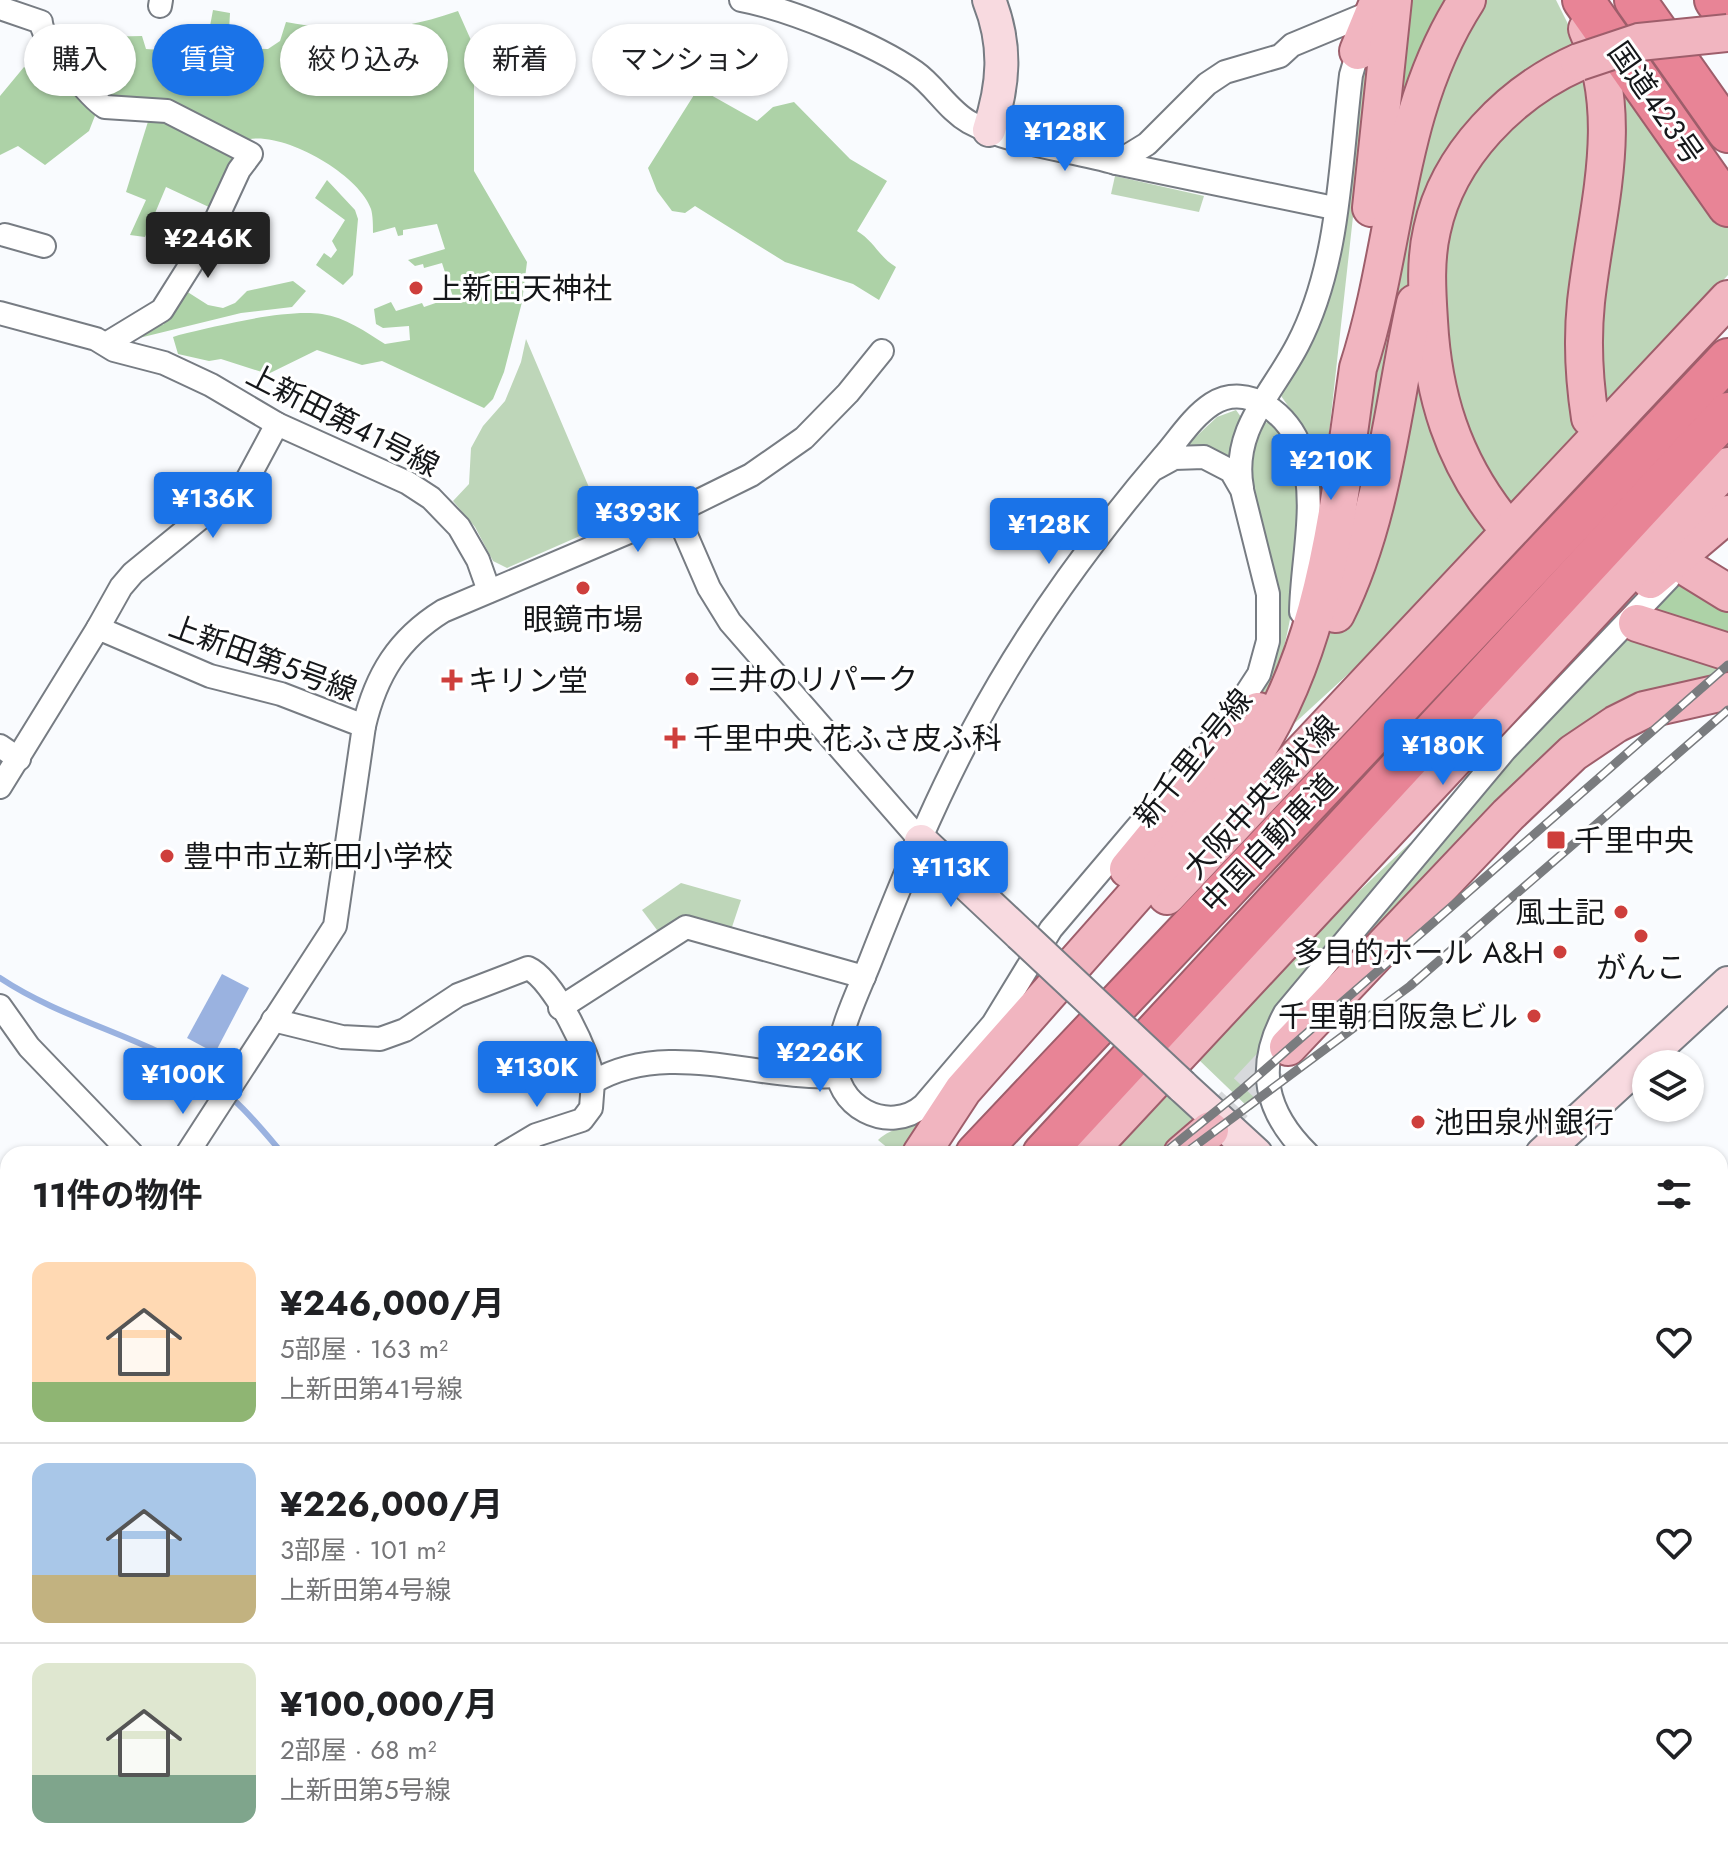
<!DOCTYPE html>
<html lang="ja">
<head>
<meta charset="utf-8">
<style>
  body { margin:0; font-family:Jost,"Noto Sans JP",sans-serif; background:#f2f2f2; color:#202124; height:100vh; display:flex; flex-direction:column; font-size:30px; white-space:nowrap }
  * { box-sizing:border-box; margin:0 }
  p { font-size:26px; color:#757577 }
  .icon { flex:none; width:44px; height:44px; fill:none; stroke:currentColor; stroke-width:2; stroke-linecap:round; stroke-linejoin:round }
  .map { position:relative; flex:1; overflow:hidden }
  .panel { position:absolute; left:0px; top:1146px; width:1728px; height:714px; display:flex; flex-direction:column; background:#fff; border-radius:24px 24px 0 0; box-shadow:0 2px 6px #0004 }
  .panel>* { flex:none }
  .guide { position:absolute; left:24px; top:24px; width:800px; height:72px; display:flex; gap:16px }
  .fabs { position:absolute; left:1632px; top:1050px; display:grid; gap:16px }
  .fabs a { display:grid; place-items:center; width:72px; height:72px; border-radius:50%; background:#fff; box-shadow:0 2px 6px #0004; font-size:40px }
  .price { position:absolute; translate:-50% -68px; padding:0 18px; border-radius:8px; background:#1a73e8; color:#fff; font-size:26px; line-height:52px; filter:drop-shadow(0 2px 4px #0008) }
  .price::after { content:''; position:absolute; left:50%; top:48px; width:24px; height:18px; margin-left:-12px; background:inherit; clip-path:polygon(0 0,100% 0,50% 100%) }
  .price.selected { background:#222; color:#fff }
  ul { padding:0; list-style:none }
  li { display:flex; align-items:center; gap:24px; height:200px; padding:0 32px }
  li+li { border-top:2px solid #e0e0e0 }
  li span { display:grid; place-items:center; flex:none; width:224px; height:160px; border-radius:16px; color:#555 }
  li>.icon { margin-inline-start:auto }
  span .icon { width:96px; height:96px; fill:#fffc; stroke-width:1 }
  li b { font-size:34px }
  h2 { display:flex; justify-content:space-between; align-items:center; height:96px; padding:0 32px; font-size:34px }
  .pill { padding:0 28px; border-radius:36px; background:#fff; box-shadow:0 2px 6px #0004; font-size:28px; line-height:72px }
  .pill.selected { background:#1a73e8; color:#fff }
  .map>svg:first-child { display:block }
  .green { fill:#bed6b9 }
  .forest { fill:#add2a7 }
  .water { fill:#9ab2e0 }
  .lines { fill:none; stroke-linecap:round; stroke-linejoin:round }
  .stream { stroke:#9ab2e0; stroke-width:6 }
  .primary-tunnel { stroke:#d7d9dc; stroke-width:36; stroke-dasharray:36 18; stroke-linecap:butt }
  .street-casing { stroke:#777c83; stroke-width:26 }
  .secondary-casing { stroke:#777c83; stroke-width:36 }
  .primary-casing { stroke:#9e5e6b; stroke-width:40 }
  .highway-casing { stroke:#9e5e6b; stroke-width:44 }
  .street { stroke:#fff; stroke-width:22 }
  .secondary { stroke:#f8dae0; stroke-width:32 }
  .primary { stroke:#f1b5c0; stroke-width:36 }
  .highway { stroke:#e88496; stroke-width:40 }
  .rail-casing { stroke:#7a7c7f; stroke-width:9 }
  .rail { stroke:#fff; stroke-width:6; stroke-dasharray:18; stroke-linecap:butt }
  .secondary-bridge-casing { stroke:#777c83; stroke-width:36; stroke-linecap:butt }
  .primary-bridge-casing { stroke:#9e5e6b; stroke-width:40; stroke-linecap:butt }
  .secondary-bridge { stroke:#f8dae0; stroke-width:32 }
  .primary-bridge { stroke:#f1b5c0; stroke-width:36 }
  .poi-dot { fill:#ce3f3c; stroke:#fff; stroke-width:3 }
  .labels { text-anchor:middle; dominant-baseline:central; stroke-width:6; stroke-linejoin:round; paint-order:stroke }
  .street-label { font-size:30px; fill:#15171a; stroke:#fff }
  .poi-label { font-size:30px; fill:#15171a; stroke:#fff; text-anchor:start }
</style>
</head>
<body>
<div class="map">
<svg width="1728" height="1859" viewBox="0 0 1728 1859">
  <rect width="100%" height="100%" fill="#f9fbfe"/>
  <!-- green -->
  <g class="green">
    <polygon points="1487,0 1556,0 1580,48 1558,59 1415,244 1383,414 1337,581 1402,237 1435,96"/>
    <polygon points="1367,53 1369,72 1320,515 1310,444 1303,427 1279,393 1293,370"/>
    <polygon points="1589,71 1594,100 1583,429 1509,507 1465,433 1439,336 1446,231 1472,175 1514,123"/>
    <polygon points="1615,71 1728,225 1728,275 1605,407 1599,365"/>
    <polygon points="1115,176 1204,196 1199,212 1111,194"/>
    <polygon points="526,339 605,525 507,568 493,561 475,527 453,501 469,484 471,448 483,426 505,401 521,362"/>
    <polygon points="1411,362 1492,526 1358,665 1286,731"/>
    <polygon points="1236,410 1241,417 1230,457 1185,447 1217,417"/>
    <path d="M 1270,421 C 1326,475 1291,635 1269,702 L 1255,701 C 1271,674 1283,630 1278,599 C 1269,542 1234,479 1263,424 Z"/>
    <polygon points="1630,631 1728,664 1728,677 1658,696 1288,1027 1499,769"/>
    <polygon points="1410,843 1413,847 1258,1067 1261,1102 1251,1110 1198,1059 1333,916"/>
    <polygon points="681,883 741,900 731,930 660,934 642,910"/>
    <polygon points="1171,1091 1204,1121 1171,1154 1113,1154"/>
    <path d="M 928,1115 L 901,1154 L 895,1154 L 878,1140 C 893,1126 911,1127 928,1115 Z"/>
    <polygon points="0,1319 8,1321 8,1617 0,1628"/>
    <polygon points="1720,1809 1728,1812 1728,1859 1179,1859 1179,1852 1720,1852"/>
  </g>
  <!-- forest -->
  <g class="forest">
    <polygon points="1402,0 1452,0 1388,138"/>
    <path d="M 213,10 L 230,13 L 228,48 L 268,49 L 280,41 L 286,22 C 352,34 394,33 458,11 L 474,47 L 474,171 L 527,262 L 522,302 L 504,372 L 493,399 L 484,408 L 382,361 L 362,365 L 317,350 L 268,374 L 221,359 L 209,361 L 178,354 L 173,337 L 179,335 C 218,326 283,309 322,314 C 345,317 366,332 385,344 L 410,340 L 409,326 L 383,328 L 376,324 L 374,309 L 391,302 L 396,311 L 422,303 L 424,307 L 453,297 L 442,263 L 424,268 L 423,264 L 415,266 L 408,260 L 445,249 L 437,224 L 403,230 L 403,235 L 398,236 L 395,227 L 373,233 C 373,226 373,216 371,209 C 359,173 277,127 242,141 L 110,103 L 52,38 L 142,36 L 146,49 L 205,53 Z"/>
    <path d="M 721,52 L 733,57 L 709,94 L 757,121 L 773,107 L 794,102 L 850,159 L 887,181 L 857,231 C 874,241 879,257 896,267 L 879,300 L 853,284 L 785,262 L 695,206 L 685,213 L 672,211 L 657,191 L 648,168 Z"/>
    <polygon points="58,59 98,108 89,131 45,165 18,146 0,155 0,96 24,67 42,79"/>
    <polygon points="151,112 237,152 211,208 166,187 145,237 130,235 146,200 126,192"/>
    <polygon points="327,180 355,210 358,219 353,275 343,285 316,265 324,253 331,258 337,250 332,241 345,220 315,198"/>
    <polygon points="293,281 306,291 292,307 241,313 139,338 137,335 155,319 163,325 186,291 208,305 223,308 235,303 247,291"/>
    <polygon points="1680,577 1728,608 1728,636 1647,610"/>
    <polygon points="1720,1809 1728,1812 1728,1859 1611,1859 1605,1852 1720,1852"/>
    <polygon points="1227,1852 1435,1852 1434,1859 1228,1859"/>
  </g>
  <!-- water -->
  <polygon class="water" points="222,974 249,988 215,1053 187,1038"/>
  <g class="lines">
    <!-- stream -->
    <path class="stream" d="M 0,978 C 63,1020 141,1036 205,1077 C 236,1097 259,1126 283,1154"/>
    <!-- primary-tunnel -->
    <polyline class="primary-tunnel" points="1210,1130 1288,1047"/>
    <!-- street casing -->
    <g class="street-casing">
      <g id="street">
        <path d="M 741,0 C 789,9 875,44 915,72 C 935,86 948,110 969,122 C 1009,144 1071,150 1116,163 L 1147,144 L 1207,84 L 1225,72 L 1280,56 L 1292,45 L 1374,11"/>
        <polyline points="160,6 161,0"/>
        <path d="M 0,8 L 41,22 C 41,38 90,98 105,107 L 167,111 L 251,154 L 239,170 L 208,237 L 162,310 L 106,344"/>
        <polyline points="1116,163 1334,208"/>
        <polyline points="5,235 44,246"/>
        <polyline points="0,313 96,339 114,350 164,363 211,385 277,424 408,483 431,498 459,527 478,560 489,591"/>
        <path d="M 1152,470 L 1174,458 L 1204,457 L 1231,471 L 1242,490 L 1268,594 L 1268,641 L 1259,674 L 1231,717 L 1051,929 L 993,1024 L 924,1105 C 889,1136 832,1106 837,1059 C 841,1026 858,992 870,962 C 901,883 933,804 973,730 C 1025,632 1091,541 1163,457 C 1178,440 1192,417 1212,404 C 1248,381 1291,416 1301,450 C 1318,503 1302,558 1301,612"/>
        <path d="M 1242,488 C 1231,429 1273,393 1298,344 C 1340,263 1340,164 1351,75 L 1358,51"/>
        <polyline points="676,512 709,588 730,622 921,841"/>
        <polyline points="98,628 121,587 133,573 247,480 277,424"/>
        <path d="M 364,726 C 376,675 398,639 443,611 L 676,512 L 751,475 L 804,438 L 848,393 L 882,351"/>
        <polyline points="0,746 19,759"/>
        <polyline points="0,787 98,628 210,676 281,694 364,726 335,926 187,1154"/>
        <polyline points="0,1006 29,1047 132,1154"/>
        <polyline points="560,1008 686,927 864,977"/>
        <path d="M 273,1020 L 342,1037 L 380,1039 L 405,1030 L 458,995 L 528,968 C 553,979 591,1055 593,1082 C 669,1038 756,1081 838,1076"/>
        <polyline points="504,1154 536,1135 582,1120 591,1108 593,1082"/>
        <path d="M 1308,1154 C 1265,1112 1255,1068 1285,1013 L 1505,750 L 1669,578"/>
        <polyline points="158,1852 160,1859"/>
      </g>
    </g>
    <!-- secondary casing -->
    <g class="secondary-casing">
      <g id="secondary">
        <path d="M 989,130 C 1004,85 1007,45 989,0"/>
        <polyline points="921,841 1020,934"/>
        <polyline points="1182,1086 1256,1154"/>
        <polyline points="1542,1154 1728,983"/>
        <polyline points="1720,1549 1728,1542"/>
        <polyline points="1720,1601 1728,1610"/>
        <polyline points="501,1859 508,1852"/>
      </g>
    </g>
    <!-- primary casing -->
    <g class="primary-casing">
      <g id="primary">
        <path d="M 1587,29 C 1627,118 1596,210 1586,302 C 1582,341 1584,379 1590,418"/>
        <polyline points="1358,51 1379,0"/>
        <polyline points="1371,208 1393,0"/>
        <path d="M 1499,518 C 1453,459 1433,395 1429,321 C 1427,290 1425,260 1432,230 C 1448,155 1511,92 1579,62"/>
        <polyline points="1689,569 1728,593"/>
        <polyline points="1650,580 1728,514"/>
        <path d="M 1336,614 C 1384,517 1392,408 1415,303"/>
        <polyline points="1637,623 1728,652"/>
        <polyline points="1128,869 1258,711"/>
        <polyline points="1167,896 1728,299"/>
        <polyline points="1288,1047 1508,815 1573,753 1616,724 1644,710 1728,691"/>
        <path d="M 921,1154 L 963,1090 L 1231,787 C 1325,668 1337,514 1358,368 C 1398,245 1394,113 1467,0"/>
        <polyline points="1086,1154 1728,466"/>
        <polyline points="1182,1154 1210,1130"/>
        <polyline points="179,1859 188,1852"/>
        <polyline points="226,1859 234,1852"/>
        <polyline points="408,1859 415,1852"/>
        <polyline points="450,1859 456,1852"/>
      </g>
    </g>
    <!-- highway casing -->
    <g class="highway-casing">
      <g id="highway">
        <polyline points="1583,0 1728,206"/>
        <polyline points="1635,0 1728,132"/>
        <polyline points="1715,0 1728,18"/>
        <polyline points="976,1154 1728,359"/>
        <polyline points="1043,1154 1728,413"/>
        <polyline points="292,1859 300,1852"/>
        <polyline points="350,1859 358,1852"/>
      </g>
    </g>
    <!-- street -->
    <use href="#street" class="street"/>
    <!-- secondary -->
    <use href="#secondary" class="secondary"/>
    <!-- primary -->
    <use href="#primary" class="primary"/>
    <!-- highway -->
    <use href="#highway" class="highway"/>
    <!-- rail casing -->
    <g class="rail-casing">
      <g id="rail">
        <polyline points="1163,1154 1237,1094 1728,665"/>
        <polyline points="1184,1154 1410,986 1728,710"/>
        <polyline points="202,1859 211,1852"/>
        <polyline points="219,1859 229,1852"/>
      </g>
    </g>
    <!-- rail -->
    <use href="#rail" class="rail"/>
    <!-- secondary-bridge casing -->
    <g class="secondary-bridge-casing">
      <polyline id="secondary-bridge" points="1020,934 1182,1086"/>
    </g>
    <!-- primary-bridge casing -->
    <g class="primary-bridge-casing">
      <polyline id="primary-bridge" points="1579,62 1639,42 1728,33"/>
    </g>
    <!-- secondary-bridge -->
    <use href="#secondary-bridge" class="secondary-bridge"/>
    <!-- primary-bridge -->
    <use href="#primary-bridge" class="primary-bridge"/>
  </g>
  <!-- markers -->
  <g class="poi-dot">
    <circle cx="416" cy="288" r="8"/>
    <circle cx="583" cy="588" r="8"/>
    <circle cx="692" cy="679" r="8"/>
    <path d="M448 668h8v8h8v8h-8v8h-8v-8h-8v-8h8z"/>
    <path d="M671 726h8v8h8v8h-8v8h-8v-8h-8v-8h8z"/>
    <rect x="1546" y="830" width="20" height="20" rx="4"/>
    <circle cx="167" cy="856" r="8"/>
    <circle cx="1621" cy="912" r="8"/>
    <circle cx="1641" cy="936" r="8"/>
    <circle cx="1560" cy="952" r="8"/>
    <circle cx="1534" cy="1016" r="8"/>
    <circle cx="1418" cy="1122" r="8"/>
  </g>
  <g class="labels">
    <!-- street labels -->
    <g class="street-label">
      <text transform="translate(1656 103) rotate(55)">国道423号</text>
      <text transform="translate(343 420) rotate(27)">上新田第41号線</text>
      <text transform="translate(263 658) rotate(20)">上新田第5号線</text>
      <text transform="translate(1193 758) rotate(-51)">新千里2号線</text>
      <text transform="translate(1261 797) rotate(-47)">大阪中央環状線</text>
      <text transform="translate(1269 843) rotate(-46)">中国自動車道</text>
    </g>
    <!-- poi labels -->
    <g class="poi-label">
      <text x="432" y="288">上新田天神社</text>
      <text x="583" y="619" text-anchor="middle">眼鏡市場</text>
      <text x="708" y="679">三井のリパーク</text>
      <text x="468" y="680">キリン堂</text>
      <text x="693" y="738">千里中央 花ふさ皮ふ科</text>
      <text x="1574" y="840">千里中央</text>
      <text x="183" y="856">豊中市立新田小学校</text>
      <text x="1605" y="912" text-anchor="end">風土記</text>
      <text x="1544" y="952" text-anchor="end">多目的ホール A&amp;H</text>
      <text x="1641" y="967" text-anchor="middle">がんこ</text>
      <text x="1518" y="1016" text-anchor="end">千里朝日阪急ビル</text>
      <text x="1434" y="1122">池田泉州銀行</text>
    </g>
  </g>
</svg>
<div class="fabs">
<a><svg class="icon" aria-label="layers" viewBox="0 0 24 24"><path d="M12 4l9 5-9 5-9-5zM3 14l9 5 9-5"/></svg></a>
</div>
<b class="price" style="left:1065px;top:173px">¥128K</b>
<b class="price selected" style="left:208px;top:280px">¥246K</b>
<b class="price" style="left:1331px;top:502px">¥210K</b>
<b class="price" style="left:213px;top:540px">¥136K</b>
<b class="price" style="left:638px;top:554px">¥393K</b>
<b class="price" style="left:1049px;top:566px">¥128K</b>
<b class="price" style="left:1443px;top:787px">¥180K</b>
<b class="price" style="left:951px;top:909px">¥113K</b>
<b class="price" style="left:820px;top:1094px">¥226K</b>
<b class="price" style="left:537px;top:1109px">¥130K</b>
<b class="price" style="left:183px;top:1116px">¥100K</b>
<div class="guide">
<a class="pill">購入</a>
<a class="pill selected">賃貸</a>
<a class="pill">絞り込み</a>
<a class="pill">新着</a>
<a class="pill">マンション</a>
</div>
<section class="panel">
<h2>11件の物件<svg class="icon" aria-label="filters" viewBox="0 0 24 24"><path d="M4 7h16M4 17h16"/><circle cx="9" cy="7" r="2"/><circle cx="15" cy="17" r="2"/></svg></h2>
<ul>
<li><span style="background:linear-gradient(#ffd9b3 75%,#8fb573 0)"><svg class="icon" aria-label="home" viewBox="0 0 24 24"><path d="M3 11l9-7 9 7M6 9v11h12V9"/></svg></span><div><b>¥246,000/月</b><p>5部屋 · 163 m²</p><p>上新田第41号線</p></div><svg class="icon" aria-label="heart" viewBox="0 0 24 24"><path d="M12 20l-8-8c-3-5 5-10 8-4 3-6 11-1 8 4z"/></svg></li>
<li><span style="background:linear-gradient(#a9c7e8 70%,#c2b280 0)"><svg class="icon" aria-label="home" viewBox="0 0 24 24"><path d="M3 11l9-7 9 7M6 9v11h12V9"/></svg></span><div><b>¥226,000/月</b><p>3部屋 · 101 m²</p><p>上新田第4号線</p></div><svg class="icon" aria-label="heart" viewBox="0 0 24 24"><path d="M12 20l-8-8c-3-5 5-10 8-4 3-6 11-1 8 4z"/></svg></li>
<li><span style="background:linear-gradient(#dfe7d0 70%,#7fa58c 0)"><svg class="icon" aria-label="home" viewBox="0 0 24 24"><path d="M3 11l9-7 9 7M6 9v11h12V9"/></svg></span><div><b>¥100,000/月</b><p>2部屋 · 68 m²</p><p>上新田第5号線</p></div><svg class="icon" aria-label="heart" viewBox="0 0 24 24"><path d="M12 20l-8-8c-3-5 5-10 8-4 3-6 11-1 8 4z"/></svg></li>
</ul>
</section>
</div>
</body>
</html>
